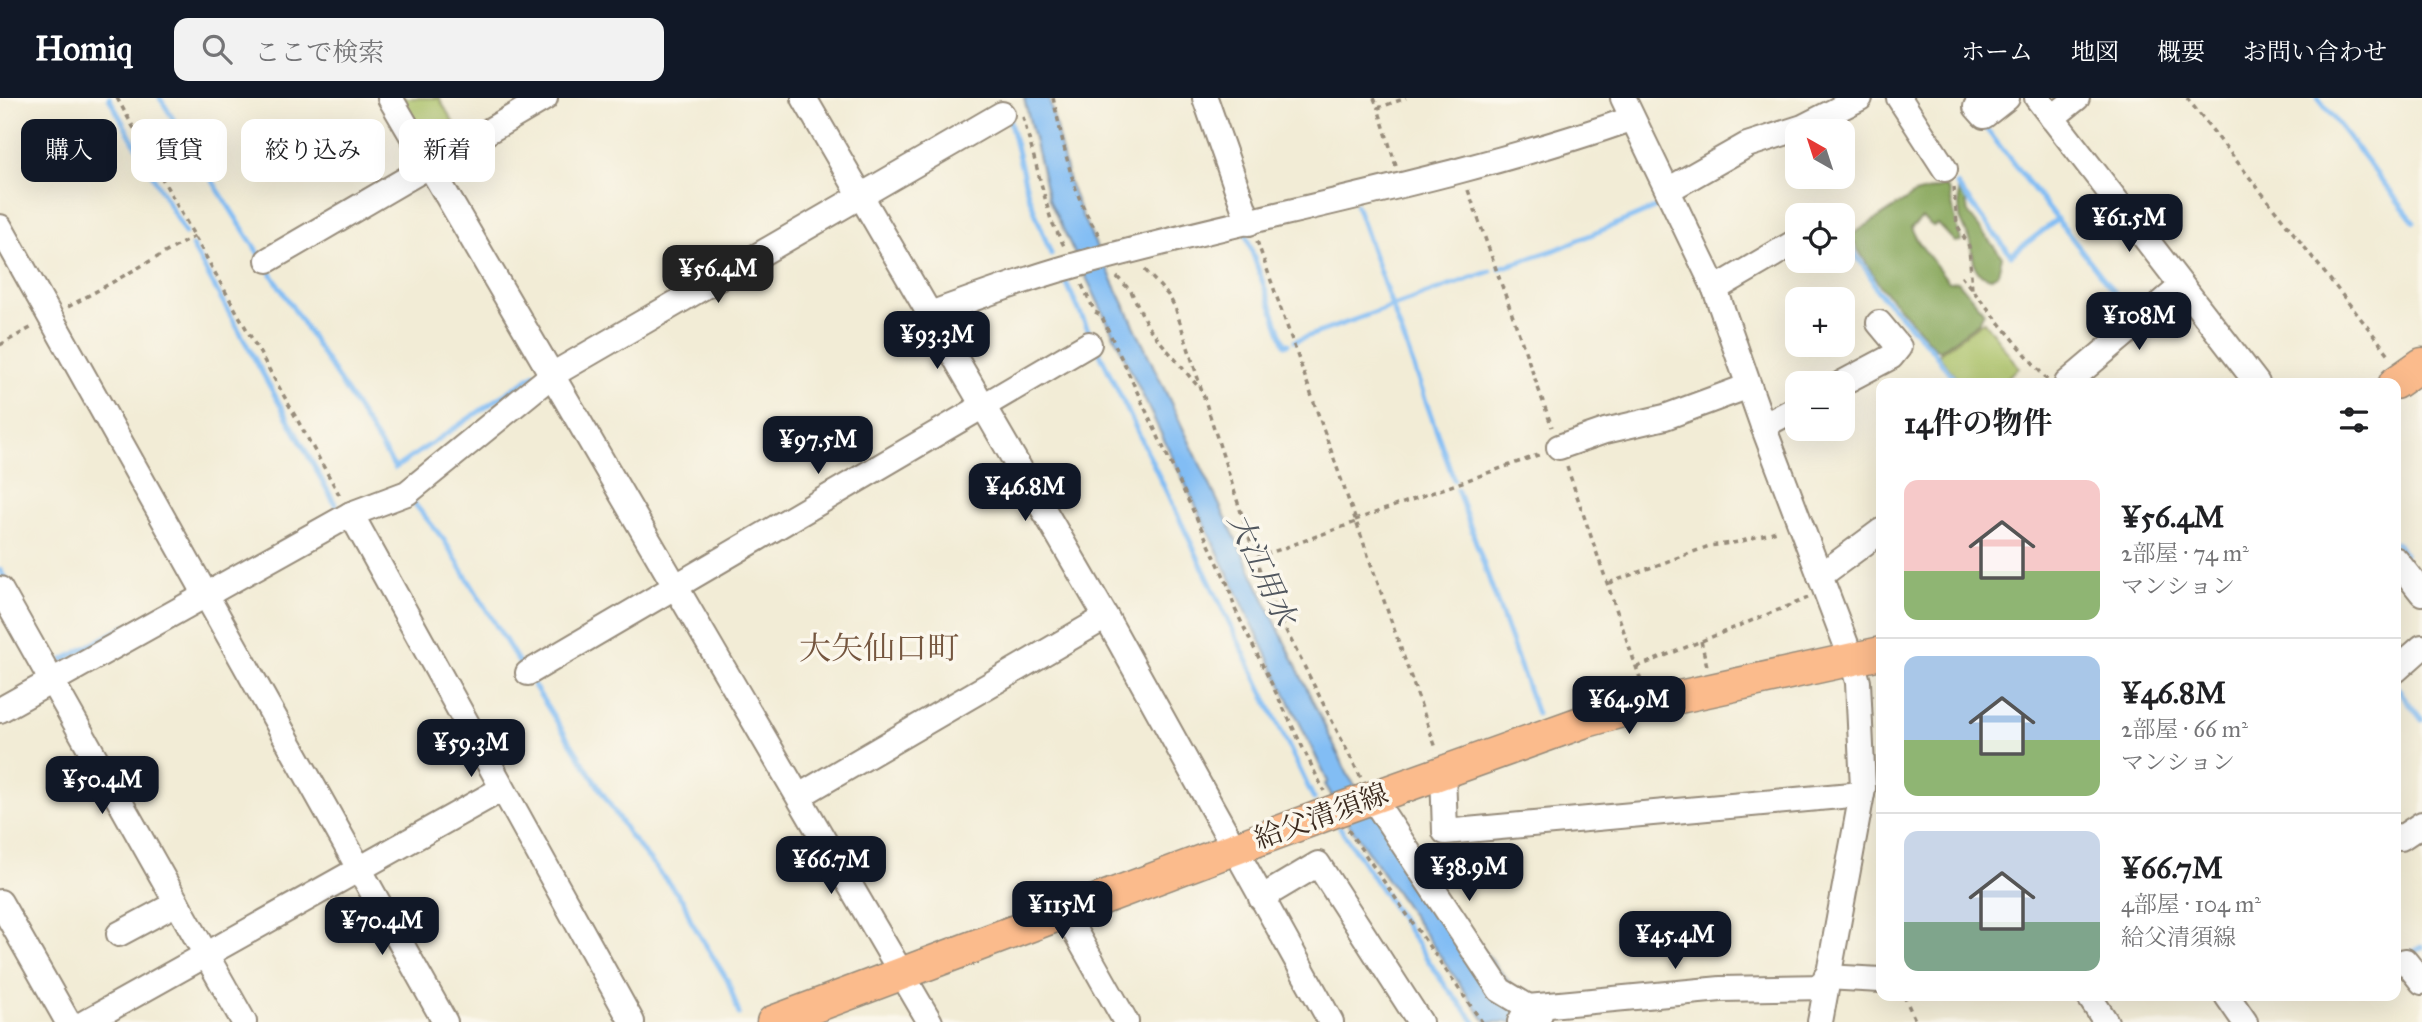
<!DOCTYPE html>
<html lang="ja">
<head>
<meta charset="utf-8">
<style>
  body { margin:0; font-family:"IM FELL Great Primer","Noto Serif JP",serif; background:#f2f2f2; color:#202124; height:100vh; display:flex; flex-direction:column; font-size:26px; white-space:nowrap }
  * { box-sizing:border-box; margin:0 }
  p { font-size:23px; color:#757577 }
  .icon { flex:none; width:38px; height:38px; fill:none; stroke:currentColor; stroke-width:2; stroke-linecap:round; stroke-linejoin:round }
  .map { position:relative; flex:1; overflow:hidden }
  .panel { position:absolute; left:1876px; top:280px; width:525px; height:623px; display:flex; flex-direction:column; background:#fff; border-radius:14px; box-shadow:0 7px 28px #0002 }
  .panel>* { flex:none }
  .hud { position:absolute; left:21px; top:21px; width:665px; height:63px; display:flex; gap:14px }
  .needle { width:46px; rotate:321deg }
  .controls { position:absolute; left:1785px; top:21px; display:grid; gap:14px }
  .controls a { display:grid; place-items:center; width:70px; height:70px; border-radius:14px; background:#fff; box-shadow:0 7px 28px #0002; font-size:35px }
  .price { position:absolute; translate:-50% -60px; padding:0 16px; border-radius:14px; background:#111827; color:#fff; font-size:23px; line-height:46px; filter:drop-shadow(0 2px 4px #0008) }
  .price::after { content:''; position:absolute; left:50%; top:42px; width:21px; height:16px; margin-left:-10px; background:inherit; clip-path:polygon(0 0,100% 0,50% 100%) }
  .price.selected { background:#222; color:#fff }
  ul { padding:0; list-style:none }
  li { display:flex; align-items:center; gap:21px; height:175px; padding:0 28px }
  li+li { border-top:2px solid #e0e0e0 }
  li span { display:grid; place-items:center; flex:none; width:196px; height:140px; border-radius:14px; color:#555 }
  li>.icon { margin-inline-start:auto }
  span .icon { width:84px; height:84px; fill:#fffc; stroke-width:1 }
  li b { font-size:30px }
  h2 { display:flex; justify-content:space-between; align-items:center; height:84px; padding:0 28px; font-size:30px }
  .chip { padding:0 24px; border-radius:14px; background:#fff; box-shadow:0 7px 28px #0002; font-size:24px; line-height:63px }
  .chip.selected { background:#111827; color:#fff }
  header { display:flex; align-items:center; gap:42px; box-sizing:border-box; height:98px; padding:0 35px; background:#111827; color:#fff }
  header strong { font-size:33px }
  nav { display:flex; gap:38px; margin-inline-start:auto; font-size:24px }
  .search { width:490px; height:63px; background:#f2f2f2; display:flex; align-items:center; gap:18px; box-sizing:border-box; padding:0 24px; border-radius:14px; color:#757577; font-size:26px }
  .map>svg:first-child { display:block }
  .green { fill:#a9c065; stroke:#727542; stroke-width:2 }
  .forest { fill:#86a65a; stroke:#60683c; stroke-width:2 }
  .water { fill:#82bdf4; stroke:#5e7489; stroke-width:2 }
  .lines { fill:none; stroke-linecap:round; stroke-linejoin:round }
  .stream { stroke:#82bdf4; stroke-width:5 }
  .minor-casing { stroke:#968b7a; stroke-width:28 }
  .major-casing { stroke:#968b7a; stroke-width:35 }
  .path { stroke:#968b7a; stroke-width:3.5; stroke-dasharray:5 5; stroke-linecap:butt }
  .minor { stroke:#fff; stroke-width:24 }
  .major { stroke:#fbbb8c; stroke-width:32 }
  .labels { text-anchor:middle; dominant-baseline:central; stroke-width:7; stroke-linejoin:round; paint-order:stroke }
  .street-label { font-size:28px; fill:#3b2a1e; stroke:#fbf7ec }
  .water-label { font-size:30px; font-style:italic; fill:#50565e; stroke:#fbf7ec }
  .quarter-label { font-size:32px; fill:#75563f; stroke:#fbf7ec }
</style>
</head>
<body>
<header>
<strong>Homiq</strong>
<div class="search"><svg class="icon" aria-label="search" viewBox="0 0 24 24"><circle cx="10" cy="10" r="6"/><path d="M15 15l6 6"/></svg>ここで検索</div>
<nav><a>ホーム</a><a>地図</a><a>概要</a><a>お問い合わせ</a></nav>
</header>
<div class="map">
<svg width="2422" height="924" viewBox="0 0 2422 924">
  <rect width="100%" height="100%" fill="#fbf7ec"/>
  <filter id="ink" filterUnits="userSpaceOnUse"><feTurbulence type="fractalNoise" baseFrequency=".0143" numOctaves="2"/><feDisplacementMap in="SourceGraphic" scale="14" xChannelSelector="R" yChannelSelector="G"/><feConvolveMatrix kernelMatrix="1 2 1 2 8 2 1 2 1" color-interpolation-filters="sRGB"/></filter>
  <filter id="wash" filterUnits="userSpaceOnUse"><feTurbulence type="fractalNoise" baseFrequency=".00686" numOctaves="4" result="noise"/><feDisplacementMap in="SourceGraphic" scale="28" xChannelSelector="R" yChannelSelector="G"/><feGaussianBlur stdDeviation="1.57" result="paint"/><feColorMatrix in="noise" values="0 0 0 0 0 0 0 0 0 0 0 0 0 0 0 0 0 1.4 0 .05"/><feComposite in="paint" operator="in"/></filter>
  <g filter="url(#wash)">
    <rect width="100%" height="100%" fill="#f2ecd6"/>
    <!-- green -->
    <g class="green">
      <polygon points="399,0 439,0 463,41 441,54 428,49"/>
      <polygon points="1984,223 2019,270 1999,285 1960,285 1938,256"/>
    </g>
    <!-- forest -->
    <g class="forest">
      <polygon points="1945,88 1949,94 1961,143 1955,144 1938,126 1933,128 1922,120 1911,130 1918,144 1949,184 1958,183 1984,214 1979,224 1940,252 1935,250 1880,188 1850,138 1915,96"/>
      <polygon points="1958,92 1966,101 1968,115 2002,159 1998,175 1990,180 1980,176 1975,169 1969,140 1960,120"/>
    </g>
    <!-- water -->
    <polygon class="water" points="1024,0 1049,0 1069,84 1083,120 1349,679 1409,761 1542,924 1486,924 1346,722 1325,686 1328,684 1049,102"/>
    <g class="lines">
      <!-- stream -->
      <g class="stream">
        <polyline points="109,0 185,135"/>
        <polyline points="160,0 262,161"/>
        <polyline points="2318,0 2414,124"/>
        <polyline points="1009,20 1028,96 1051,156"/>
        <polyline points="1984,28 2133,218"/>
        <polyline points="1957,87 2011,157 2057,122"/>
        <polyline points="1356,107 1454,382"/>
        <polyline points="1245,134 1285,247 1288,246"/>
        <polyline points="1845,141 1870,177 1876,191 1930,249 1957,285"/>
        <polyline points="192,148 339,413"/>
        <polyline points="267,169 395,370 535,276"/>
        <polyline points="1500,170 1555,152 1664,106"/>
        <polyline points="1066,184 1091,238"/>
        <polyline points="1295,243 1491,173"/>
        <polyline points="1096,247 1314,701"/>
        <polyline points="2265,276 2272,285"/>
        <polyline points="1457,391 1537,616"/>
        <polyline points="413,404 444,442 521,568"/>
        <polyline points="2396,445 2405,456"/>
        <polyline points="0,472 7,484"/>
        <polyline points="63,562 126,528"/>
        <polyline points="531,583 630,738 684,804 691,823 728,883 739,916"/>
        <polyline points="2396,588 2422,622"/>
        <polyline points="1339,728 1442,883 1475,924"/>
        <polyline points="2410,856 2422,849"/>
      </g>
    </g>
  </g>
  <g filter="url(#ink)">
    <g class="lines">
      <!-- minor casing -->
      <g class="minor-casing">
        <g id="minor">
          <polyline points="390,0 930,924"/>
          <polyline points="804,0 1106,519 1331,924"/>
          <polyline points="1205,0 1249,125"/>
          <polyline points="1623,0 1715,191 1763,328 1852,562 1858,584 1863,690 1820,924"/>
          <polyline points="1899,0 1945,71"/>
          <polyline points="2037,0 2257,285"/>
          <polyline points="1976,9 1984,18 2007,0"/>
          <polyline points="2052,20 2077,0"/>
          <polyline points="1668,92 1747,47 1803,29 1860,0"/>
          <polyline points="0,129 445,924"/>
          <polyline points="268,162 545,0"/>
          <polyline points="1715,191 1797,143"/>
          <path d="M 930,216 C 978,199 1027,180 1076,167 C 1261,116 1450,84 1631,21"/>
          <polyline points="1842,285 1891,259 1899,249 1879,225"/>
          <polyline points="2067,285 2182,188"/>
          <polyline points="1763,328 1797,310"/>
          <polyline points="1559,349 1605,333 1665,319 1749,288"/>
          <polyline points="351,416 632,924"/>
          <polyline points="2396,462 2422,495"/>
          <polyline points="1820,478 1881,433"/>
          <polyline points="0,491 244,924"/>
          <polyline points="2396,572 2422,549"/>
          <polyline points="528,575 1089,246"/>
          <polyline points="0,612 351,416 407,395 552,277 1002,16"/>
          <polyline points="1443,673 1445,734 1862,696"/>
          <polyline points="799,698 1106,519"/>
          <polyline points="1372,699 1500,892 1540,916"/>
          <polyline points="2396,738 2401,740 2422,726"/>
          <polyline points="1261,800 1318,766 1420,924"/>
          <polyline points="0,804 68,924"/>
          <polyline points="1064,814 1126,924"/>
          <polyline points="119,836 177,805"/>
          <polyline points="2405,863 2422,884"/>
          <polyline points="1826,879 1881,882"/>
          <polyline points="2089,898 2106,924"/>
          <polyline points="2227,898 2245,924"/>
          <polyline points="86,924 502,691"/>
          <polyline points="1520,924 1528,909 1721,891 1825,889"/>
        </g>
      </g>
      <!-- major casing -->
      <g class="major-casing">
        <g id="major">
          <polyline points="2395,285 2422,266"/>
          <polyline points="773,924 1335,713 1583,624 1647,606 1881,555"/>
        </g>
      </g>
      <!-- path -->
      <g class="path">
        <polyline points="117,0 340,398"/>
        <path d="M 1053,0 C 1064,46 1072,102 1101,139"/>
        <polyline points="1374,0 1378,10"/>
        <polyline points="2187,0 2391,259"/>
        <polyline points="1023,19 1051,122 1064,148"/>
        <polyline points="1396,68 1378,10 1406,0"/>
        <polyline points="1954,89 1957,127 1969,148 1972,192"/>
        <polyline points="1468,92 1552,329"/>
        <polyline points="1257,143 1436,650"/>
        <polyline points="1145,172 1168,197 1175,209 1267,495 1361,680"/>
        <polyline points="1961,178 2047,282"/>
        <polyline points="1117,179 1131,193 1148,229 1201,292"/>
        <polyline points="1082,187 1095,214 1101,217 1228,487 1235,511 1324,693"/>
        <polyline points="68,209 195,138"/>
        <polyline points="0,247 34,228"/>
        <polyline points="1567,369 1641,583"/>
        <polyline points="1355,422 1541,356"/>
        <polyline points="1256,460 1356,424"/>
        <polyline points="1609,485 1709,448 1739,444 1780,432"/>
        <polyline points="1701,543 1707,568"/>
        <polyline points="1637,569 1808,500"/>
        <polyline points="1348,732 1482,924"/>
        <polyline points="1904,898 1916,924"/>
      </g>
      <!-- minor -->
      <use href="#minor" class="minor"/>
      <!-- major -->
      <use href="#major" class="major"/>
    </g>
  </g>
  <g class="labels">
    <!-- street labels -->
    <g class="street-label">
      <text transform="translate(1321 718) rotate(-20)">給父清須線</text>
    </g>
    <!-- water labels -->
    <g class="water-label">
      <text transform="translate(1262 471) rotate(65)">大江用水</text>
    </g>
    <!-- quarter labels -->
    <g class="quarter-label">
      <text x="879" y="550">大矢仙口町</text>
    </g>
  </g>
</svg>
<div class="controls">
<a><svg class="needle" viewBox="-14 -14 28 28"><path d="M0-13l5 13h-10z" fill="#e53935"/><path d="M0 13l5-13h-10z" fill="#757577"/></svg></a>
<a><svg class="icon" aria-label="locate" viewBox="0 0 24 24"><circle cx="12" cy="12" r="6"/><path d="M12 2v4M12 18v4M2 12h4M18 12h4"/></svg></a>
<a>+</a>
<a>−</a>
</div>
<b class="price" style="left:2129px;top:156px">¥61.5M</b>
<b class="price selected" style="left:718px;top:207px">¥56.4M</b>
<b class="price" style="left:2139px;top:254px">¥108M</b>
<b class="price" style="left:937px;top:273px">¥93.3M</b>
<b class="price" style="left:818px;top:378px">¥97.5M</b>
<b class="price" style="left:1025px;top:425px">¥46.8M</b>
<b class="price" style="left:1629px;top:638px">¥64.9M</b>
<b class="price" style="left:471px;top:681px">¥59.3M</b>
<b class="price" style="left:102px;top:718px">¥50.4M</b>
<b class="price" style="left:831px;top:798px">¥66.7M</b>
<b class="price" style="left:1469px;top:805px">¥38.9M</b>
<b class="price" style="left:1062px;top:843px">¥115M</b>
<b class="price" style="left:382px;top:859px">¥70.4M</b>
<b class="price" style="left:1675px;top:873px">¥45.4M</b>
<div class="hud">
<a class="chip selected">購入</a>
<a class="chip">賃貸</a>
<a class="chip">絞り込み</a>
<a class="chip">新着</a>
</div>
<section class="panel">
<h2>14件の物件<svg class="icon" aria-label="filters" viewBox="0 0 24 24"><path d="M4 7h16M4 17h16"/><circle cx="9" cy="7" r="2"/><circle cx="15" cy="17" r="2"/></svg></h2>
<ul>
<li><span style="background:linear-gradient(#f6c9c9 65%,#8fb573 0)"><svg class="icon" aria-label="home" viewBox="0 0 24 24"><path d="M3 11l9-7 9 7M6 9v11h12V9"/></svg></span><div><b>¥56.4M</b><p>2部屋 · 74 m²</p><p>マンション</p></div></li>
<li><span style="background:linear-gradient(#a9c7e8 60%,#8fb573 0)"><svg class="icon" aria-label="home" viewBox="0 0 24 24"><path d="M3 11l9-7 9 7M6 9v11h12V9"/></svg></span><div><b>¥46.8M</b><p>2部屋 · 66 m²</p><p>マンション</p></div></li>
<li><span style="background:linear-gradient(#c9d6e8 65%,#7fa58c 0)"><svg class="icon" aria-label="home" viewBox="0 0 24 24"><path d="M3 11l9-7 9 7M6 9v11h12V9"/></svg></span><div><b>¥66.7M</b><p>4部屋 · 104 m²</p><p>給父清須線</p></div></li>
</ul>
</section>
</div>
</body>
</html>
